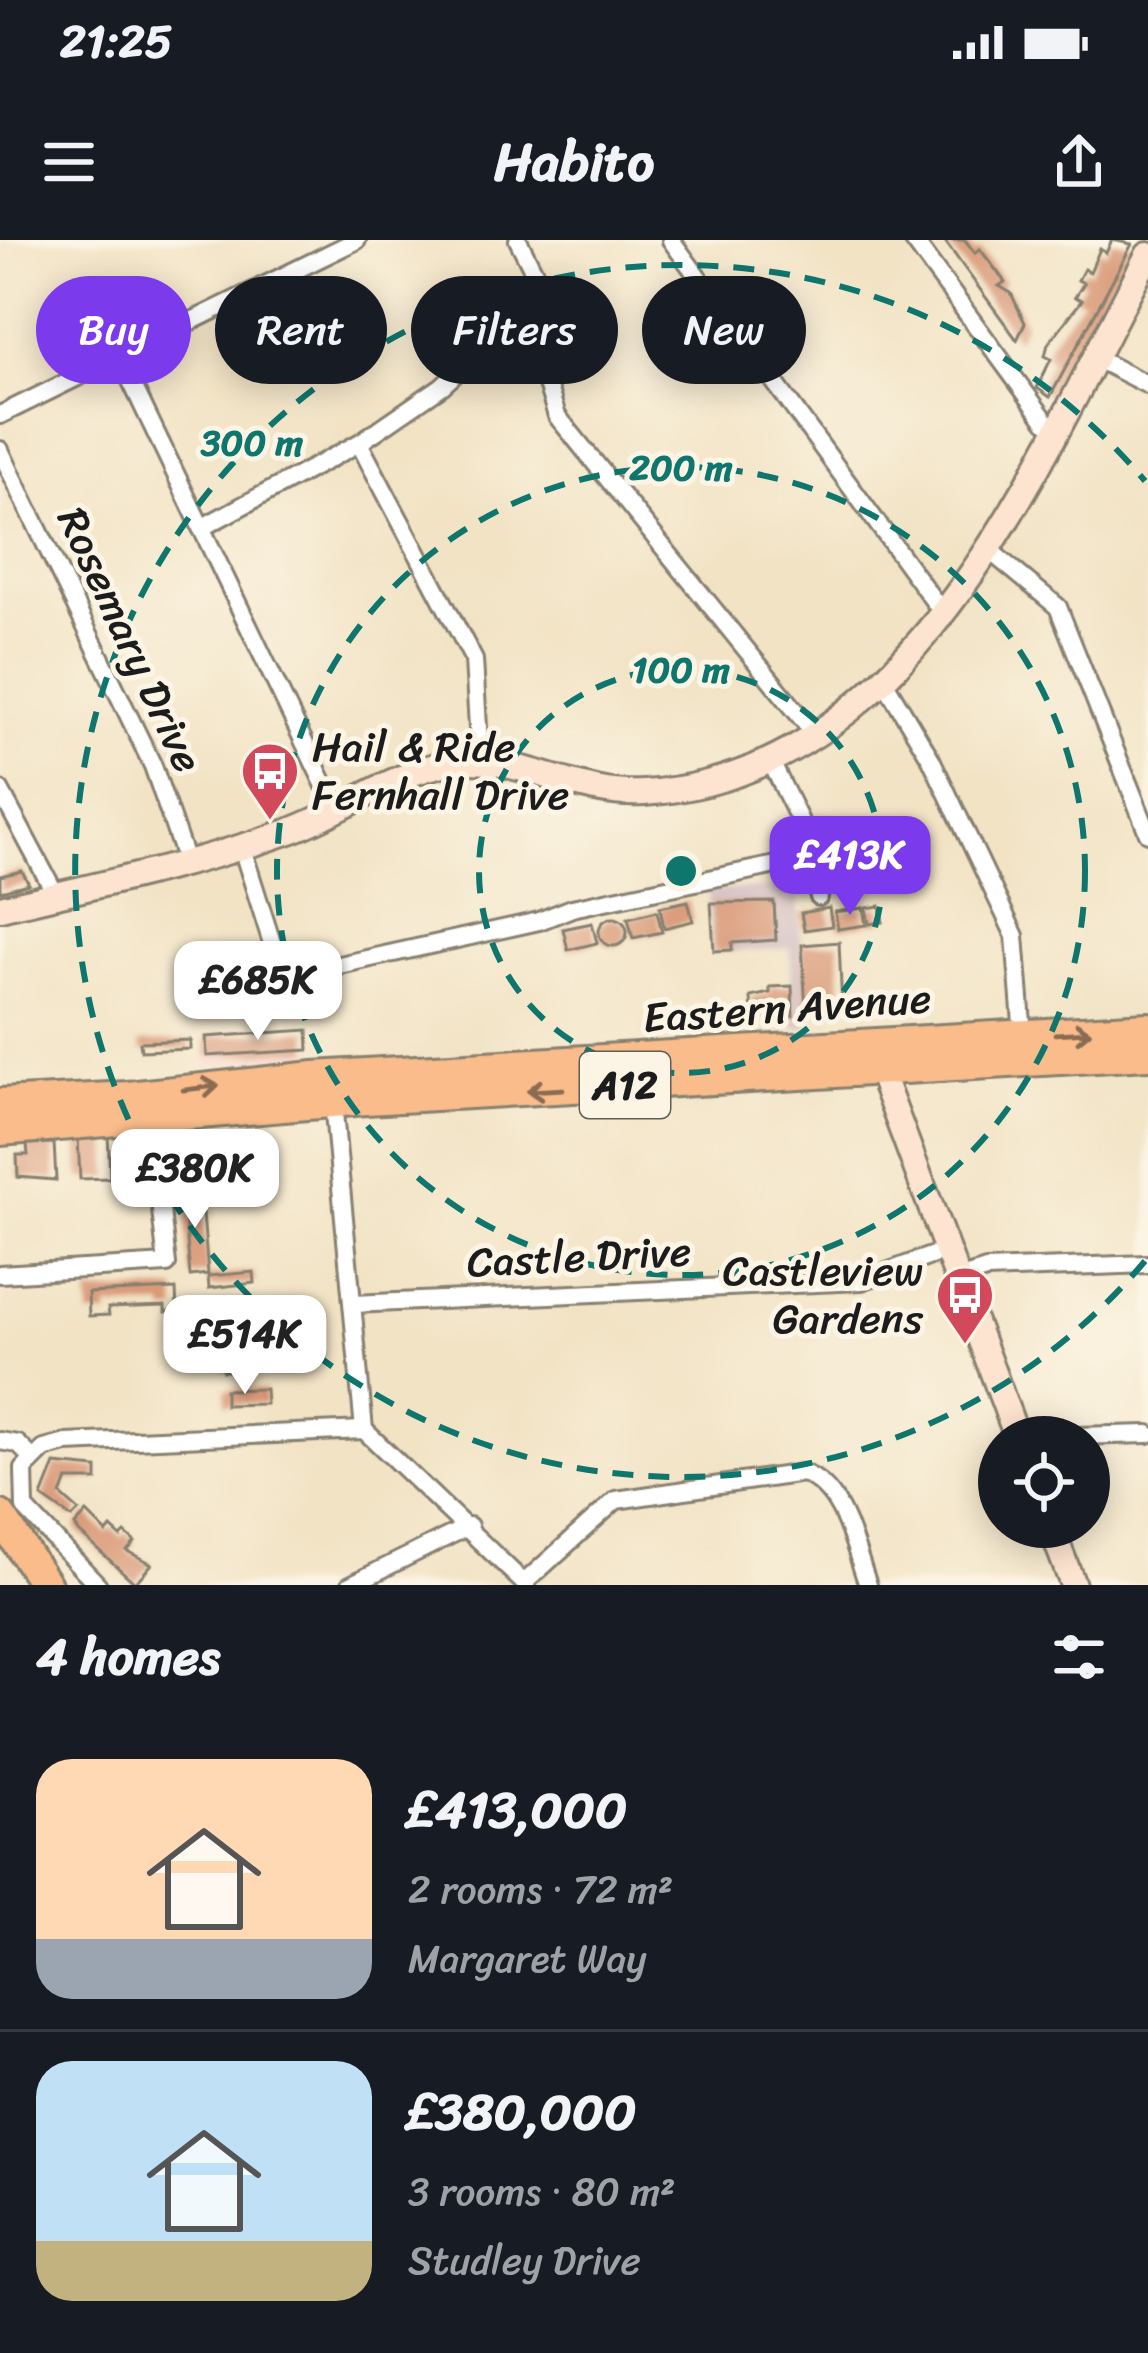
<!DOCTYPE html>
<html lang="en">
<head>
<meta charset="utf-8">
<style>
  body { margin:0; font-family:Sriracha,sans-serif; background:#20242c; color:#f1f3f6; height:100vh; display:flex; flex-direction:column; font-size:45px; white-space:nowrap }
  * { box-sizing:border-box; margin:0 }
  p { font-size:39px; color:#9ea1a6 }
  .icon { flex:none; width:66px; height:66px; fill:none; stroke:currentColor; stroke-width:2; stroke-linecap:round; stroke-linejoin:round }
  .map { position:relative; height:1345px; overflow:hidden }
  .sheet { display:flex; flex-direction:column; background:#171b24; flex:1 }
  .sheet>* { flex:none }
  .guide { position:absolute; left:36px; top:36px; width:1077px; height:108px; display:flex; gap:24px }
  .buttons { position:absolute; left:978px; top:1176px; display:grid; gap:24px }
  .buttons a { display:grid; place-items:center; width:132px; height:132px; border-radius:50%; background:#171b24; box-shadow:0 6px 30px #0003; font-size:60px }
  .price { position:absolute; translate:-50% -102px; padding:0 27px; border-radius:24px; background:#fff; color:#222; font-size:39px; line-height:78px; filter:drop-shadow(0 3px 6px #0008) }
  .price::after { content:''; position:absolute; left:50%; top:72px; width:36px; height:27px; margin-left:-18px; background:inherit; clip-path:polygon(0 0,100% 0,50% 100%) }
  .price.selected { background:#7c3aed; color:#fff }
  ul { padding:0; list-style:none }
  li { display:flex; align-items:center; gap:36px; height:300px; padding:0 36px }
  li+li { border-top:3px solid #363941 }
  li span { display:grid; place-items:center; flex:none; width:336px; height:240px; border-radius:36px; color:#555 }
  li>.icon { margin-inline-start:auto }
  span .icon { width:144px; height:144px; fill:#fffc; stroke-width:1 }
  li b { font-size:51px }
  h2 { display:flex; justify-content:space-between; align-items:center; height:144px; padding:0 36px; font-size:51px }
  .tag { padding:0 42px; border-radius:54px; background:#171b24; box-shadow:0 6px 30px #0003; font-size:42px; line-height:108px }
  .tag.selected { background:#7c3aed; color:#fff }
  .status { display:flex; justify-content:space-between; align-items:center; height:84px; padding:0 60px; background:#171b24; direction:ltr }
  .status svg { height:33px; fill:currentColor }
  header { display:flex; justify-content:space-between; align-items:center; height:156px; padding:0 36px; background:#171b24; font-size:54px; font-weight:800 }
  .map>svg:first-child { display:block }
  .built { fill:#f7d0c9 }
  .industrial { fill:#d2bec1 }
  .building { fill:#d7936f }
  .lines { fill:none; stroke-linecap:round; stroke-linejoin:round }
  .street-casing { stroke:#878070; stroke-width:22 }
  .secondary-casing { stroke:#878070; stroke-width:30 }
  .highway-casing { stroke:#878070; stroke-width:36 }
  .street { stroke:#fff; stroke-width:16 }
  .secondary { stroke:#fde4d0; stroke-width:24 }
  .highway { stroke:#f9bc8a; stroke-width:30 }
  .oneway { stroke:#8a6c53 }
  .ring { fill:none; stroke:#0f766e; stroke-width:6; stroke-dasharray:21 15 }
  .labels { text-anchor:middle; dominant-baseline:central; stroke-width:10; stroke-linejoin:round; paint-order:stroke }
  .shield { fill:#fcf5e5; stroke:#5f5d58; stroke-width:3 }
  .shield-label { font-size:39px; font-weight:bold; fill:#1c1c1c }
  .street-label { font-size:42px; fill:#1c1c1c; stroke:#fcf5e5 }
  .poi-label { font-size:42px; fill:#1c1c1c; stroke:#fcf5e5; text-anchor:start }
  .centre { fill:#0f766e; stroke:#fcf5e5; stroke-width:6 }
  .ring-label { font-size:36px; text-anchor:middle; font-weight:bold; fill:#0f766e; stroke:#fcf5e5; stroke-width:10; stroke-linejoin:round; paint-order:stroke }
</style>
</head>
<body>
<div class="status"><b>21:25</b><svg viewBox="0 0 49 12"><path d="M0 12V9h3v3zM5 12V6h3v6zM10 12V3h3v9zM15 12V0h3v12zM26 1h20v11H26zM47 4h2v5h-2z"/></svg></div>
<header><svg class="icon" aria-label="menu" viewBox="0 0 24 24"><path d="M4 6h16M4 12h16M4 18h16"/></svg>Habito<svg class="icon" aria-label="share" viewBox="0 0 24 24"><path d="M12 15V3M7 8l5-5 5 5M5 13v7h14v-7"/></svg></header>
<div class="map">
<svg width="1148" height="1345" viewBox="0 0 1148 1345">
  <rect width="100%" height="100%" fill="#fcf5e5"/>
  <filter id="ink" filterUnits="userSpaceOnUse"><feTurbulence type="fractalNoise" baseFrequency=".00833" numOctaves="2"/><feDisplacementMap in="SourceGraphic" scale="24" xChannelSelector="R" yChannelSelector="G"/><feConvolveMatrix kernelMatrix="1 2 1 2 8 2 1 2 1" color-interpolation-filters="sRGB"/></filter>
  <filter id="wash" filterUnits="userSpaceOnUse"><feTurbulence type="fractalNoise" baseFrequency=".004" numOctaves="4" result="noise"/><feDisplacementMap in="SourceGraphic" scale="48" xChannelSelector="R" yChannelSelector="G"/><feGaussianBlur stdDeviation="2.7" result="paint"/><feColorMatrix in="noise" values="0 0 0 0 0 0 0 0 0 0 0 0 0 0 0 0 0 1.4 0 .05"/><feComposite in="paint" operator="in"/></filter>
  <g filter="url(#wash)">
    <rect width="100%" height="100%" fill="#f2e3c5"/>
    <!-- built -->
    <polygon class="built" points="309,790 311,818 207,825 206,797"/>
    <!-- industrial -->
    <polygon class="industrial" points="785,647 787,659 798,658 807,788 794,788 790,708 712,713 708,651"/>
    <g id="blocks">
      <!-- building -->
      <g class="building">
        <polygon points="944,0 965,0 975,13 980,9 1005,42 999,46 1011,53 1025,83 1017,100"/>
        <polygon points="1112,0 1132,4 1050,157 1037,148 1051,119 1045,116 1048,104 1082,60 1075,57 1084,43 1078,40 1084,29 1090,32 1100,9 1106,13"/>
        <polygon points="22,631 29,644 0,651 0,636"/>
        <polygon points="688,661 693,681 664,688 660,667"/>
        <polygon points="774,662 776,700 732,703 732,710 714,711 711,663"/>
        <polygon points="880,666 883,682 869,684 866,668"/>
        <polygon points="829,668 832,686 804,690 801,673"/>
        <polygon points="863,668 866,685 838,689 835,672"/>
        <polygon points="657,671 662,692 633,698 628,678"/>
        <circle cx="613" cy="692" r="14"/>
        <polygon points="592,683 597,703 568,710 563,689"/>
        <polygon points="839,702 842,768 806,769 802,705"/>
        <polygon points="792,746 793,776 752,776 751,757 770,753 770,747"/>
        <polygon points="308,790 309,810 207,816 206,797"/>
        <polygon points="190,800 190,809 141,811 140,802"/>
        <polygon points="108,895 110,938 80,939 78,897"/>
        <polygon points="54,903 56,940 18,937 17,915 28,915 27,904"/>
        <polygon points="195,945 201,949 208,1034 190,1036 183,950"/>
        <polygon points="254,1032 255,1043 209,1048 208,1036"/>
        <polygon points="176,1049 177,1071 165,1072 165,1066 108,1068 109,1075 89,1076 88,1053"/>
        <polygon points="248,1068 249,1084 185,1089 184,1073"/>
        <polygon points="222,1100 234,1100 235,1131 223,1131"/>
        <polygon points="265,1149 266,1164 225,1165 225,1150"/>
        <polygon points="55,1224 97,1228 97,1240 67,1240 61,1255 79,1271 72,1278 42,1257"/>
        <polygon points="87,1273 107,1293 111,1288 121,1297 125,1293 135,1302 127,1311 152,1324 135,1343 79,1292 75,1286"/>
      </g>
    </g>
  </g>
  <g filter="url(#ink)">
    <use href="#blocks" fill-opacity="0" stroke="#878070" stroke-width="3"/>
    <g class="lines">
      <!-- street casing -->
      <g class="street-casing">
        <g id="street">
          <polyline points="518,0 558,80 546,141 557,176 817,497"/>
          <polyline points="671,0 942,372"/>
          <polyline points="913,0 1046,181 1059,189"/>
          <polyline points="119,116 338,573"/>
          <polyline points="1095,118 1148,145"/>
          <polyline points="0,175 357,0"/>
          <polyline points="359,203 474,420 480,521"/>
          <polyline points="0,210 153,526 187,624"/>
          <polyline points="201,288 359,203 442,146 546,51"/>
          <polyline points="989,310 1058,367 1148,593"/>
          <polyline points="883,439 931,519 1015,696 1023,796"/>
          <polyline points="770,520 799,579 819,657"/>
          <polyline points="0,550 56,655"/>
          <polyline points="242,608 278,722 303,733 539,681 572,668 809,618"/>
          <polyline points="333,862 364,1190"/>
          <polyline points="0,1034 167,1024 150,871"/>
          <polyline points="958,1039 986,1030 1148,1024"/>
          <polyline points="353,1064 862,1041 947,1010"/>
          <polyline points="1041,1197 1148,1194"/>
          <polyline points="0,1201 18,1204 32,1218"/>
          <path d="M 524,1343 L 616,1260 L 803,1233 C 844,1248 854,1307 868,1345"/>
          <polyline points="98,1345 25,1268 24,1229 44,1209 66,1203 364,1190 526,1345"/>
          <polyline points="350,1345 469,1286"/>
        </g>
      </g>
      <!-- secondary casing -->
      <g class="secondary-casing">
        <g id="secondary">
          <path d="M 0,668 C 98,645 195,625 290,591 C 342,572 394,533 448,523 C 515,511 576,558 644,553 C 916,535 1038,221 1148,15"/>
          <polyline points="875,818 1017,1197"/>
          <polyline points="1051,1287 1073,1345"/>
        </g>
      </g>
      <!-- highway casing -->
      <g class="highway-casing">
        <g id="highway">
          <polyline points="0,864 128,857 314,837 1148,788"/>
          <polyline points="0,890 366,859 1148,814"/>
          <polyline points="0,1276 46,1345"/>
        </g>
      </g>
      <!-- street -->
      <use href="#street" class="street"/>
      <!-- secondary -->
      <use href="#secondary" class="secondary"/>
      <!-- highway -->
      <use href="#highway" class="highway"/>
    </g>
    <!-- one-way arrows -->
    <defs><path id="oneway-shaft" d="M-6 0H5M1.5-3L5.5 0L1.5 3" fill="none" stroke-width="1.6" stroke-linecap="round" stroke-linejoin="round" transform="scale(3)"/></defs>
    <g class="oneway">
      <use href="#oneway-shaft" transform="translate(1073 793) rotate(-3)"/>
      <use href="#oneway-shaft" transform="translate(201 848) rotate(-7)"/>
      <use href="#oneway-shaft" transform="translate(545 850) rotate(177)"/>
    </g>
  </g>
  <!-- distance rings -->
  <g class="ring">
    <circle cx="681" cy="631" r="202"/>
    <circle cx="681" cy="631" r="404"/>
    <path d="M1145 1021A606 606 0 1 1 1145 241"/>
  </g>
  <!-- icons -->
  <defs>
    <g id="bus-pin" transform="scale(3)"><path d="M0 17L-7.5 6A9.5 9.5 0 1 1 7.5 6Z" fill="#d1495b" stroke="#fcf5e5"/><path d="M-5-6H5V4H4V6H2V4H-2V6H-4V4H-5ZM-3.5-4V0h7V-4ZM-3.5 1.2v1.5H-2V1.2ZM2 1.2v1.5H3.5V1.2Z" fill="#fff"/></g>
  </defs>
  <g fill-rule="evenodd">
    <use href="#bus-pin" x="270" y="531"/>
    <use href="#bus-pin" x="965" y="1055"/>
  </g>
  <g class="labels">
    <!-- shield labels -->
    <rect class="shield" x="580" y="812" width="90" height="66" rx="9"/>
    <g class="shield-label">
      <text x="625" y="845">A12</text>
    </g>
    <!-- street labels -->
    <g class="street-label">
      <text transform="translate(130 400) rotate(65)">Rosemary Drive</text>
      <text transform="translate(787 768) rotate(-4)">Eastern Avenue</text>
      <text transform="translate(579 1017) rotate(-3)">Castle Drive</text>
    </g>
    <!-- poi labels -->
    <g class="poi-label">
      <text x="312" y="507">Hail &amp; Ride<tspan x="312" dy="48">Fernhall Drive</tspan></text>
      <text x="923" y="1031" text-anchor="end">Castleview<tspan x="923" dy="48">Gardens</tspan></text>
    </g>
  </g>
  <circle cx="681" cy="631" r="18" class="centre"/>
  <g class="ring-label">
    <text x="252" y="215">300 m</text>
    <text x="681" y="240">200 m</text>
    <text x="681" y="442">100 m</text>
  </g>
</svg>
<div class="buttons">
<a><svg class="icon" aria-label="locate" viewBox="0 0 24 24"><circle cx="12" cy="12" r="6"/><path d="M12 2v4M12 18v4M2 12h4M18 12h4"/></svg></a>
</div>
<b class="price selected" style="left:850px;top:678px">£413K</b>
<b class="price" style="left:258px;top:803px">£685K</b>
<b class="price" style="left:195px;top:991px">£380K</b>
<b class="price" style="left:245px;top:1157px">£514K</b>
<div class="guide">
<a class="tag selected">Buy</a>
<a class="tag">Rent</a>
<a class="tag">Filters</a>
<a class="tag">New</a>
</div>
</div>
<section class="sheet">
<h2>4 homes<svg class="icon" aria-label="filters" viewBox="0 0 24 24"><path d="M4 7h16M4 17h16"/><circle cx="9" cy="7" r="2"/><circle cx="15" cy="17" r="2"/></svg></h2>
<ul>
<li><span style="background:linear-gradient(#ffd9b3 75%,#9aa5b1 0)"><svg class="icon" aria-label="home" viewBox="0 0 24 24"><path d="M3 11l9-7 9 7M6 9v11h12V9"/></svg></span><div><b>£413,000</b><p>2 rooms · 72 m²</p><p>Margaret Way</p></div></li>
<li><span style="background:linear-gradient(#bfe0f5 75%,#c2b280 0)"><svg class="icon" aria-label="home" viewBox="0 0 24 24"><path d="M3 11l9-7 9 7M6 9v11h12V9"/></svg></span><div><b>£380,000</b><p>3 rooms · 80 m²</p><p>Studley Drive</p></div></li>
</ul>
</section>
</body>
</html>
